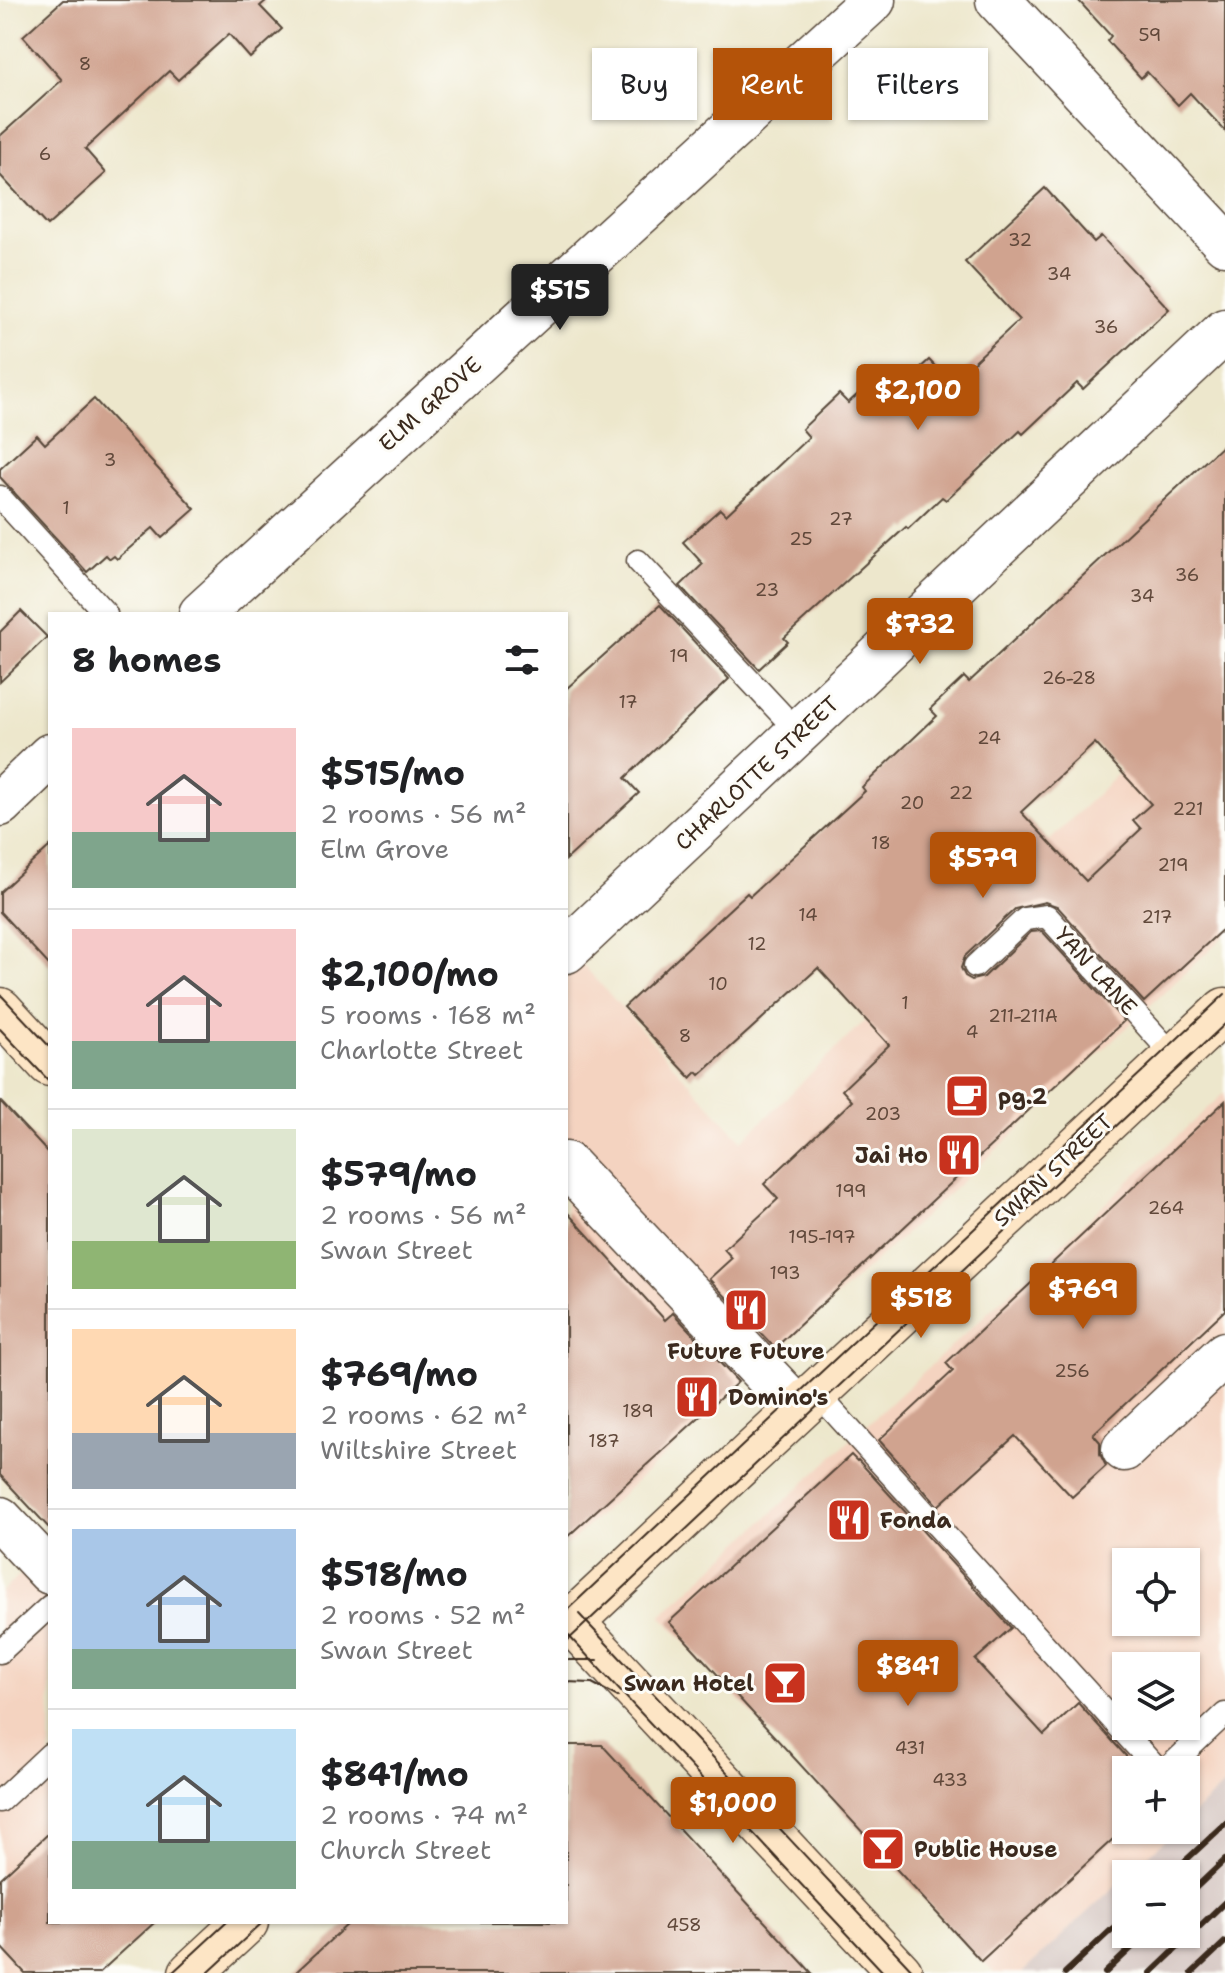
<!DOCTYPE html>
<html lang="en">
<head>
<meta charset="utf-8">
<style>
  body { margin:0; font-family:"Shantell Sans",sans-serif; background:#f2f2f2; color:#202124; height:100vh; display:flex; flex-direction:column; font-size:30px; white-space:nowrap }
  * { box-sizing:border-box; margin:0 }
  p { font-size:26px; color:#757577 }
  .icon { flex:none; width:44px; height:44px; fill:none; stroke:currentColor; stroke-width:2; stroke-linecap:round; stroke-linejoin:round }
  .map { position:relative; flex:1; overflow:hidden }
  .details { position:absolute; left:48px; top:612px; width:520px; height:1312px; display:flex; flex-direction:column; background:#fff; border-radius:0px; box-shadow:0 2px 6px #0004 }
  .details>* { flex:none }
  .hud { position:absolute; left:592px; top:48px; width:512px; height:72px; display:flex; gap:16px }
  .tools { position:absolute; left:1112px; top:1548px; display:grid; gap:16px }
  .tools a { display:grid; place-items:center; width:88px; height:88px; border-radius:0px; background:#fff; box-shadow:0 2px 6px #0004; font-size:40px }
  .price { position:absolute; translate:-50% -68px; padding:0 18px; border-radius:8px; background:#b45309; color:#fff; font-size:26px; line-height:52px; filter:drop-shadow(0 2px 4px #0008) }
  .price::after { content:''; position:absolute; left:50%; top:48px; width:24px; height:18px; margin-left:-12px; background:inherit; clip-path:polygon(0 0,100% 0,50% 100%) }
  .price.active { background:#222; color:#fff }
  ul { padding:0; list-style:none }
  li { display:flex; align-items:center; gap:24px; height:200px; padding:0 24px }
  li+li { border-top:2px solid #e0e0e0 }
  li span { display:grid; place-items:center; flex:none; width:224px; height:160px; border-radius:0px; color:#555 }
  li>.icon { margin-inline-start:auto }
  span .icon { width:96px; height:96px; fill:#fffc; stroke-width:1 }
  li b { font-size:34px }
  h2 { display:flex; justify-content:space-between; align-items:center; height:96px; padding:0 24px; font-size:34px }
  .pill { padding:0 28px; border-radius:0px; background:#fff; box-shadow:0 2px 6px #0004; font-size:28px; line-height:72px }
  .pill.active { background:#b45309; color:#fff }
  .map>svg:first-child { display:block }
  .built { fill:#f4d3c0; fill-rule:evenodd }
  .industrial { fill:#d0c0bc }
  .building { fill:#d0a38f; fill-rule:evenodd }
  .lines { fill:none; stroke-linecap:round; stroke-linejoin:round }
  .lane-casing { stroke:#564638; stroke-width:25 }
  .street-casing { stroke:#564638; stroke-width:47 }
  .secondary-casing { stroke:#564638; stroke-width:47 }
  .lane { stroke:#fff; stroke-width:22 }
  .street { stroke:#fff; stroke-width:44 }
  .secondary { stroke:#fde5c5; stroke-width:44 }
  .tram { stroke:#3b2a1e; stroke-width:2 }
  .rail { stroke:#3b2a1e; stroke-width:6 }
  .labels { text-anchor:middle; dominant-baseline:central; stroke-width:6; stroke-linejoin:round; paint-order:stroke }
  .number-label { font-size:18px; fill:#60483a }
  .street-label { font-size:22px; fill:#3b2a1e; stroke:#fdfcf7 }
  .poi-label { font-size:22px; font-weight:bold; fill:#3b2a1e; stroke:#fdfcf7; text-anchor:start }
</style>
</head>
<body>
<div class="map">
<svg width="1225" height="1973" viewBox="0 0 1225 1973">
  <rect width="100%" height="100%" fill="#fdfcf7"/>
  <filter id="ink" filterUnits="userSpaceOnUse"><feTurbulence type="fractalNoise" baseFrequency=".0125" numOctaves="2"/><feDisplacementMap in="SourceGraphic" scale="16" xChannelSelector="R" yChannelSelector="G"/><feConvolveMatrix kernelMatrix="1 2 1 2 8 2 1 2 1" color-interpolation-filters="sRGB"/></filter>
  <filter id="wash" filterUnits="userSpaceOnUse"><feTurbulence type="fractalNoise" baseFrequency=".006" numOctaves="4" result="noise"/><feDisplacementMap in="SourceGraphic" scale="32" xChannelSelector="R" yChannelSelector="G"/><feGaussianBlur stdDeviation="1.8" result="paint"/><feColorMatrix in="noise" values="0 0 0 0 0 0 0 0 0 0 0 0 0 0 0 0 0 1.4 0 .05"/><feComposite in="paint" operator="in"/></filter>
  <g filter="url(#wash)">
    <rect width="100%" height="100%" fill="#ede7cc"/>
    <!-- built -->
    <g class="built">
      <polygon points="1225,669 1225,935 1023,1125 566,1546 566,946 742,1141"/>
      <path d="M 1225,1092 L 1225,1784 L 1186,1821 L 1186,1770 L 1126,1770 L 1126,1830 L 1176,1830 L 1022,1973 L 994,1973 L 661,1616 ZM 1126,1562 L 1186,1562 L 1186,1622 L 1126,1622 ZM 1126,1666 L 1186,1666 L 1186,1726 L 1126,1726 Z"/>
      <polygon points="50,1547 50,1922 94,1973 0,1973 0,1593"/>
    </g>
    <!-- industrial -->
    <polygon class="industrial" points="1225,1784 1225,1973 1022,1973 1126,1876 1126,1934 1186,1934 1186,1874 1128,1874 1176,1830 1186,1830 1186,1821"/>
    <g id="blocks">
      <!-- building -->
      <g class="building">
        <polygon points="63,0 267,0 260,6 282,29 250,58 229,34 178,80 169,71 85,149 106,173 47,226 0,175 0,136 62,80 23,36"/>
        <polygon points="1078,0 1225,0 1225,131 1190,93 1178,105 1147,72 1141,78 1107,41 1111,36"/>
        <polygon points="1045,188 1094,242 1101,236 1169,309 1083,389 1077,383 1023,434 1020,431 946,500 942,497 908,529 906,527 784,638 788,642 759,669 680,586 703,564 683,542 720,509 726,515 809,437 802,429 839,394 848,403 879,375 895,391 929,360 951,383 1019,320 965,262"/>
        <polygon points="94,399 195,509 162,538 153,528 117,559 114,556 110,559 106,555 87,572 0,477 0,469 37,435 45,444"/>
        <path d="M 1225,443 L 1225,927 L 1144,1002 L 1057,906 L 1045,902 L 1015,909 L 965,956 L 961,968 L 965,976 L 972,980 L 984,977 L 1031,932 L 1042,931 L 1124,1021 L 775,1348 L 709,1279 L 732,1258 L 724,1249 L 778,1199 L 764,1184 L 852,1101 L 842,1090 L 889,1045 L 818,968 L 700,1075 L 697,1072 L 691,1078 L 624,1007 L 747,893 L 750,896 L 865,791 L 862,787 L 937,716 L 930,709 L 964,677 L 969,682 ZM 1095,743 L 1151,804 L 1133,820 L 1141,829 L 1086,881 L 1021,812 Z"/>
        <polygon points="660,605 729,679 625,778 639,793 566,860 566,689"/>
        <polygon points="21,611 47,637 0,682 0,632"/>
        <polygon points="50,846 50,966 0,912 0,892"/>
        <polygon points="0,1101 50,1155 50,1529 0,1475"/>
        <polygon points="1225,1101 1225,1310 1093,1434 1100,1442 1100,1454 1106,1466 1072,1497 1015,1436 938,1506 879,1440 953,1371 946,1363"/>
        <polygon points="566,1211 665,1320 673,1313 738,1382 566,1538"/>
        <polygon points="851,1455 857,1461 858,1460 1011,1628 975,1660 1044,1735 1078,1703 1126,1756 1126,1827 981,1961 669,1622"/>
        <polygon points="566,1745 602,1745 812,1973 295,1973 350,1922 566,1922"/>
        <polygon points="50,1832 50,1922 155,1922 99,1973 25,1973 0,1946 0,1879"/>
      </g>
    </g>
  </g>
  <g filter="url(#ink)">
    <use href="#blocks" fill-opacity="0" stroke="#564638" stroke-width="2"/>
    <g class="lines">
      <!-- lane casing -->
      <g class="lane-casing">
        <g id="lane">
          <polyline points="0,497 106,614"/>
          <polyline points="638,561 799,733"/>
          <polyline points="975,966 1025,919 1047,916 1175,1057"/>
          <polyline points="816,1392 1158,1770"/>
          <polyline points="0,1652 50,1606"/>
          <polyline points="1166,1770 1225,1714"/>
          <polyline points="0,1801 50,1754"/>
        </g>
      </g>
      <!-- street casing -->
      <g class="street-casing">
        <g id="street">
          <polyline points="998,0 1225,243"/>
          <polyline points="201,614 873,0"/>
          <polyline points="0,804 50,756"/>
          <polyline points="566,951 1225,331"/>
          <polyline points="566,1164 798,1409"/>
          <polyline points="1124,1449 1225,1354"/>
          <polyline points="0,1519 50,1572"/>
        </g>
      </g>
      <!-- secondary casing -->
      <g class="secondary-casing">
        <g id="secondary">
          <polyline points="0,1010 50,1064"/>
          <polyline points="566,1616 900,1973"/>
          <polyline points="566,1627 1225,1010"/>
          <polyline points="191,1973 246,1922"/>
        </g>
      </g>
      <!-- lane -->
      <use href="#lane" class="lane"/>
      <!-- street -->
      <use href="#street" class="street"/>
      <!-- secondary -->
      <use href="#secondary" class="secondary"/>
      <!-- tram -->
      <g class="tram">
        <polyline points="0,994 50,1047"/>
        <polyline points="0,1029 50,1082"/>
        <polyline points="566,1611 1225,994"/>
        <polyline points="579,1614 915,1973"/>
        <polyline points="566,1633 884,1973"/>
        <polyline points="566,1642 1225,1024"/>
        <polyline points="566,1660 598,1660"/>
        <polyline points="566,1682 592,1683 618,1697"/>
        <polyline points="172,1973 227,1922"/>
        <polyline points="208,1973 263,1922"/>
      </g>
      <!-- rail -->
      <g class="rail">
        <polyline points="1171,1874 1225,1824"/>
        <polyline points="1186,1897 1225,1860"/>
        <polyline points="1065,1973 1126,1916"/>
        <polyline points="1105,1973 1146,1934"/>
        <polyline points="1151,1973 1225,1902"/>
        <polyline points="1192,1973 1225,1942"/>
      </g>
    </g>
  </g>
  <!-- icons -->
  <defs>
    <g id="cafe-square" transform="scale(2.3)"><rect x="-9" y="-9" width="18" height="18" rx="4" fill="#c8321e" stroke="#fdfcf7"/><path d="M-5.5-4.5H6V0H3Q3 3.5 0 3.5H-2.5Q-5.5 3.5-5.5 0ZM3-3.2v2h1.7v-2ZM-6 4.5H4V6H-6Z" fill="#fff"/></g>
    <g id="restaurant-square" transform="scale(2.3)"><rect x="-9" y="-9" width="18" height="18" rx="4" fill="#c8321e" stroke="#fdfcf7"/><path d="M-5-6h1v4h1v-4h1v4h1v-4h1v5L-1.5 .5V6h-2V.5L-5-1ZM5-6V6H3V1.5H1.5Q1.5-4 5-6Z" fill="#fff"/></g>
    <g id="bar-square" transform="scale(2.3)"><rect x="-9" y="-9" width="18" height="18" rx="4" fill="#c8321e" stroke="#fdfcf7"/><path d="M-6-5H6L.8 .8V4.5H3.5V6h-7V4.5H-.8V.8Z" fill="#fff"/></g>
  </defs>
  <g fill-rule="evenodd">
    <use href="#cafe-square" x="967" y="1096"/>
    <use href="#restaurant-square" x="959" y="1155"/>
    <use href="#restaurant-square" x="746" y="1310"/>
    <use href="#restaurant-square" x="697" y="1397"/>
    <use href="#restaurant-square" x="849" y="1520"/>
    <use href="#bar-square" x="785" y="1683"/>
    <use href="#bar-square" x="883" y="1849"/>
  </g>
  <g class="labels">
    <!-- number labels -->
    <g class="number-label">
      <text x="1150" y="35">59</text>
      <text x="85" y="64">8</text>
      <text x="45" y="154">6</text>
      <text x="1020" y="240">32</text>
      <text x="1059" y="274">34</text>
      <text x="1106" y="327">36</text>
      <text x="110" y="460">3</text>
      <text x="66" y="508">1</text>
      <text x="841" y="519">27</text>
      <text x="801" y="539">25</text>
      <text x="1187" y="575">36</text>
      <text x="767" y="590">23</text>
      <text x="1142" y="596">34</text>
      <text x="679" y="656">19</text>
      <text x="1069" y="678">26-28</text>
      <text x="628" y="702">17</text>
      <text x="989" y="738">24</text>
      <text x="961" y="793">22</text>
      <text x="912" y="803">20</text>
      <text x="1188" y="809">221</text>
      <text x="881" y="843">18</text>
      <text x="1173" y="865">219</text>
      <text x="808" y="915">14</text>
      <text x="1157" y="917">217</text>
      <text x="757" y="944">12</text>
      <text x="718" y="984">10</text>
      <text x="905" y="1003">1</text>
      <text x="1023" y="1016">211-211A</text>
      <text x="972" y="1032">4</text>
      <text x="685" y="1036">8</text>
      <text x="883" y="1114">203</text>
      <text x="851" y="1191">199</text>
      <text x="1166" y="1208">264</text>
      <text x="822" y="1237">195-197</text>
      <text x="785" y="1273">193</text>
      <text x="1072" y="1371">256</text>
      <text x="638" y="1411">189</text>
      <text x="604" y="1441">187</text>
      <text x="910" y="1748">431</text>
      <text x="950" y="1780">433</text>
      <text x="684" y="1925">458</text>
    </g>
    <!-- street labels -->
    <g class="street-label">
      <text transform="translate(430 404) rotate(-42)">ELM GROVE</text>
      <text transform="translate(757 773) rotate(-43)">CHARLOTTE STREET</text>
      <text transform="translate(1096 971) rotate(48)">YAN LANE</text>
      <text transform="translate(1053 1170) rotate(-43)">SWAN STREET</text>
    </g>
    <!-- poi labels -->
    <g class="poi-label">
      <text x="998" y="1096">pg.2</text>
      <text x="928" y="1155" text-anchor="end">Jai Ho</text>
      <text x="746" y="1351" text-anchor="middle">Future Future</text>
      <text x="728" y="1397">Domino's</text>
      <text x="880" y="1520">Fonda</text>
      <text x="754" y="1683" text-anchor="end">Swan Hotel</text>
      <text x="914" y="1849">Public House</text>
    </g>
  </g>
</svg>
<div class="tools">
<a><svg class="icon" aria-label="locate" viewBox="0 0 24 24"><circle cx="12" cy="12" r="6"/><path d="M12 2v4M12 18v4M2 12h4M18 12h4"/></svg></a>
<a><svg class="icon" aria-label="layers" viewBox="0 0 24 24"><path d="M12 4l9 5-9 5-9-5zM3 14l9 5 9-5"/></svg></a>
<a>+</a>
<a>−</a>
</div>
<b class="price active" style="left:560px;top:332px">$515</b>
<b class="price" style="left:918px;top:432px">$2,100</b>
<b class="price" style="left:920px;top:666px">$732</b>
<b class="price" style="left:983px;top:900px">$579</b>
<b class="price" style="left:1083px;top:1331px">$769</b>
<b class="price" style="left:921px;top:1340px">$518</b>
<b class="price" style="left:908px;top:1708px">$841</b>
<b class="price" style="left:733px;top:1845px">$1,000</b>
<div class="hud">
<a class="pill">Buy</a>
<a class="pill active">Rent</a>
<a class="pill">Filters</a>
</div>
<section class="details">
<h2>8 homes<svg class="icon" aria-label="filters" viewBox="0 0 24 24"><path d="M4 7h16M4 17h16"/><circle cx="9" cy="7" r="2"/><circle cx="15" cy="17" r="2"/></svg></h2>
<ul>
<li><span style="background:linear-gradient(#f6c9c9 65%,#7fa58c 0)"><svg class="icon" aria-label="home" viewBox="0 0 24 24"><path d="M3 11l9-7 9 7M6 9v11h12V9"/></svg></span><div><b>$515/mo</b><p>2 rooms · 56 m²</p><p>Elm Grove</p></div></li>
<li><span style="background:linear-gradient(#f6c9c9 70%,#7fa58c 0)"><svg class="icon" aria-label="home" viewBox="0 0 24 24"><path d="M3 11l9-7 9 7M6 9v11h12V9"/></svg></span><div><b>$2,100/mo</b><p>5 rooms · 168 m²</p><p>Charlotte Street</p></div></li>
<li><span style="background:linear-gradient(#dfe7d0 70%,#8fb573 0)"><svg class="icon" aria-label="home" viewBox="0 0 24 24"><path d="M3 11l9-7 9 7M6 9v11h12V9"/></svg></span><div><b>$579/mo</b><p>2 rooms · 56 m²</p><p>Swan Street</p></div></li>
<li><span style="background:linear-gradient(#ffd9b3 65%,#9aa5b1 0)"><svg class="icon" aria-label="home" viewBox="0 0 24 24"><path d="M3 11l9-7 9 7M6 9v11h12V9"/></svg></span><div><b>$769/mo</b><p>2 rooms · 62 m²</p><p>Wiltshire Street</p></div></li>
<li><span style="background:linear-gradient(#a9c7e8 75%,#7fa58c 0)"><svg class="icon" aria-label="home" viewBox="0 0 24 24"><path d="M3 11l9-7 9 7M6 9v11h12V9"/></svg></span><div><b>$518/mo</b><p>2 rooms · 52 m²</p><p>Swan Street</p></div></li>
<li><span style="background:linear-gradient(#bfe0f5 70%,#7fa58c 0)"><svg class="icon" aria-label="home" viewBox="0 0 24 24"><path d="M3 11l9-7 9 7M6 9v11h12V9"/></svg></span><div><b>$841/mo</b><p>2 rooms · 74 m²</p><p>Church Street</p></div></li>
</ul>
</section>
</div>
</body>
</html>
